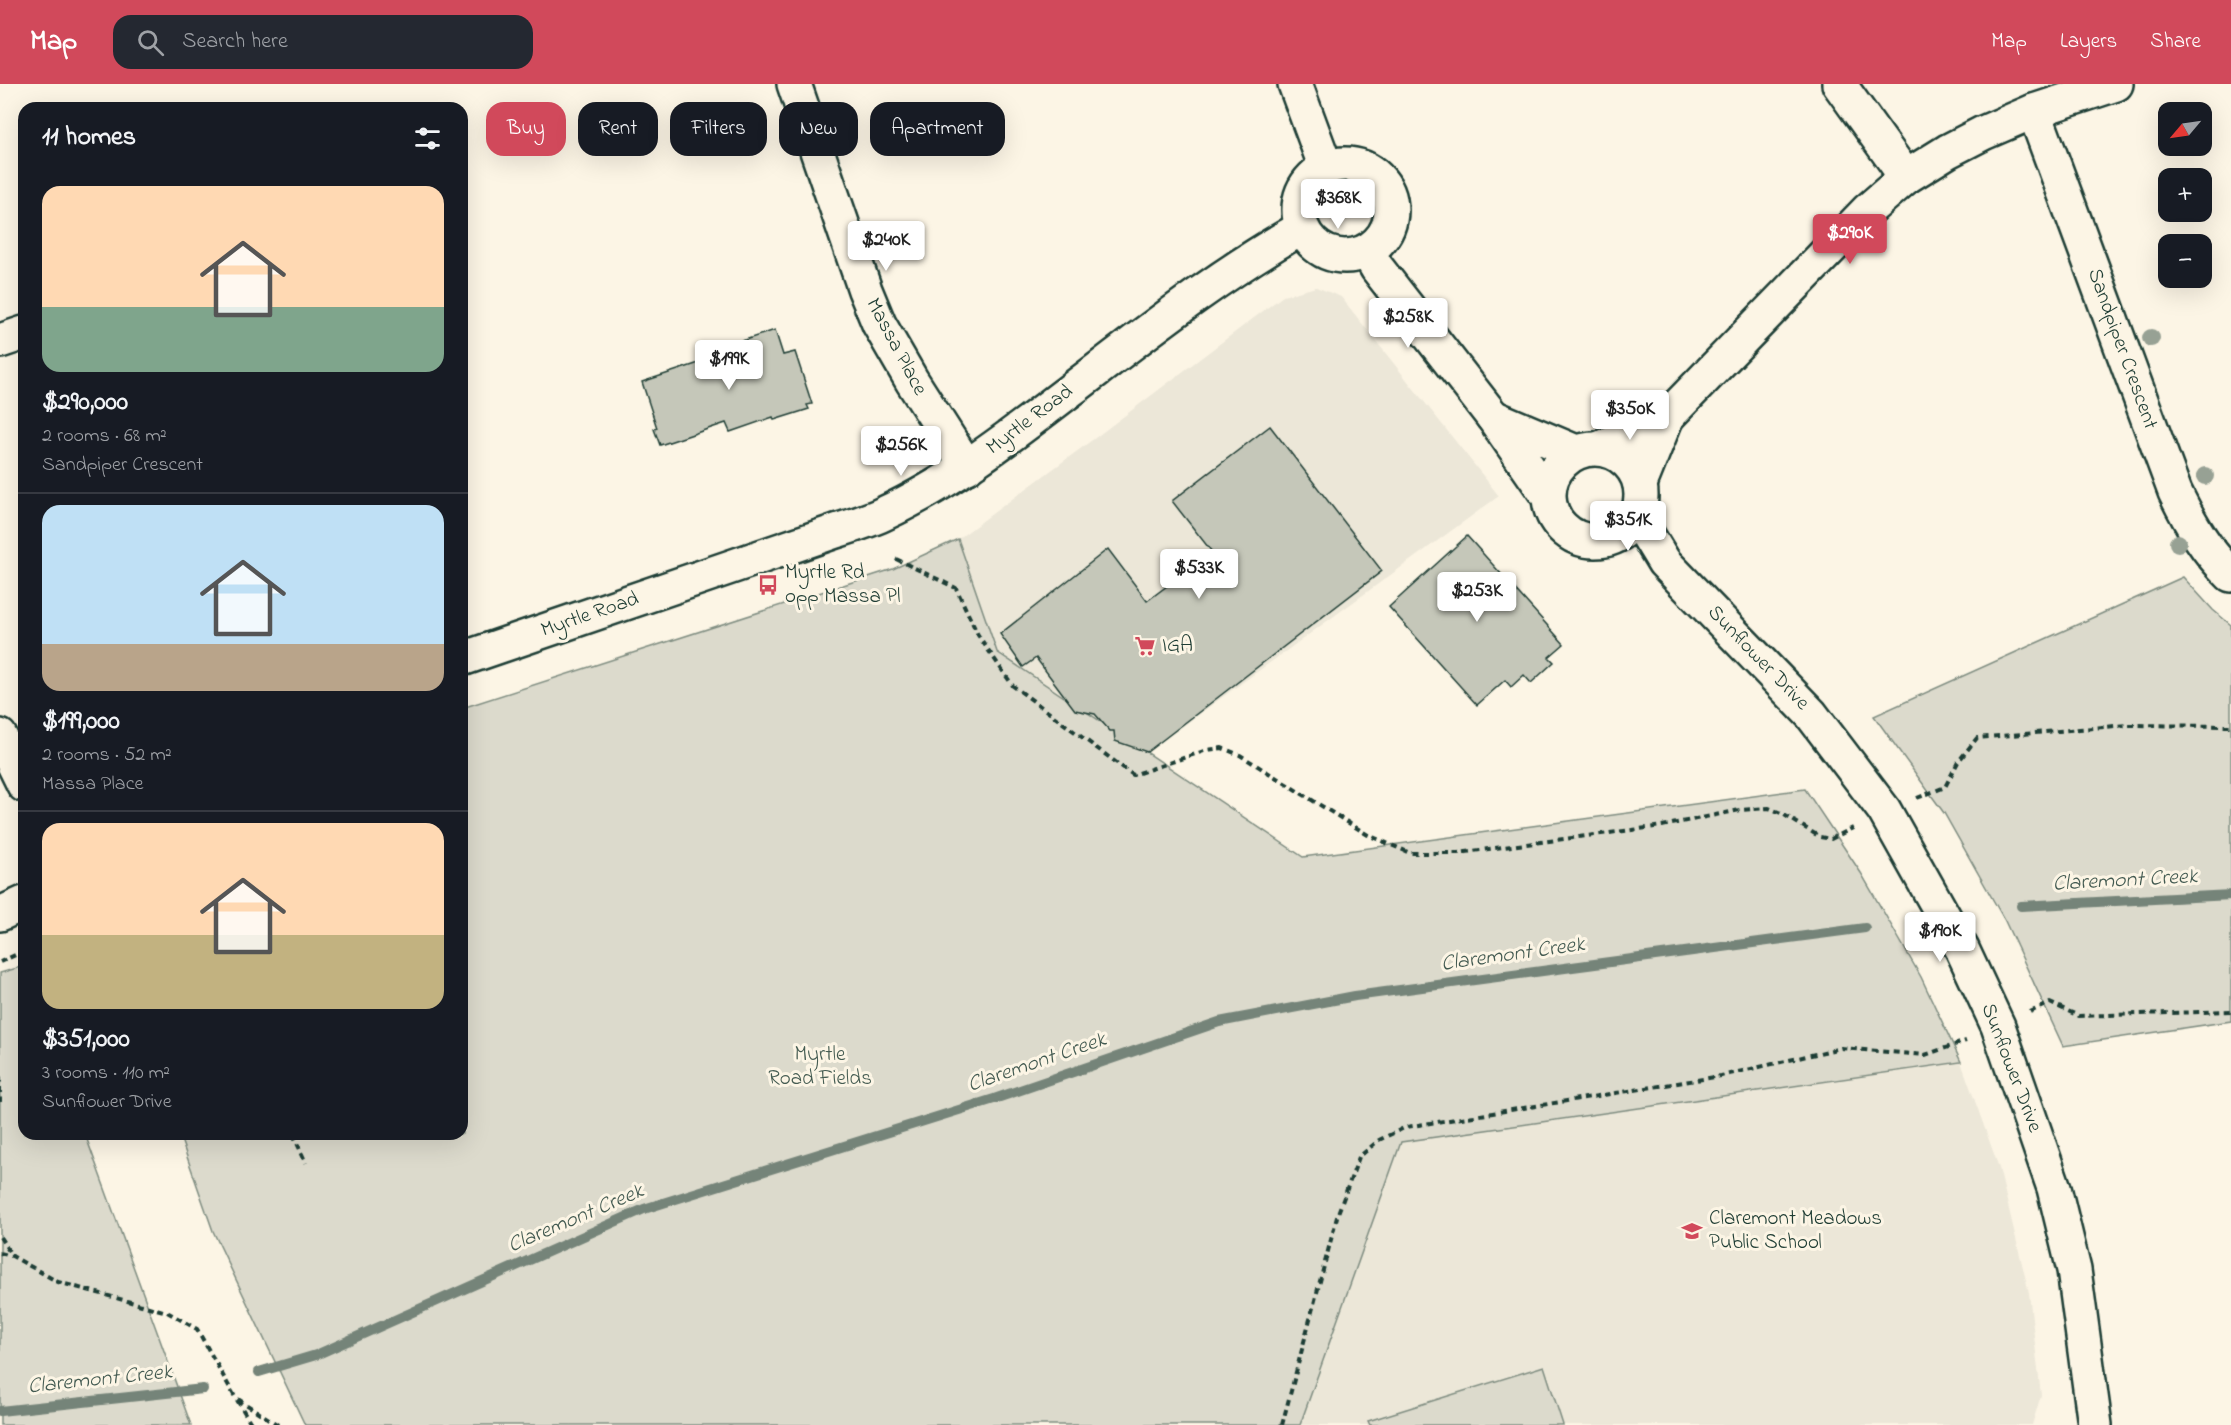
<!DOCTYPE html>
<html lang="en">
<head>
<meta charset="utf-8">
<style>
  body { margin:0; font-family:"Indie Flower",sans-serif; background:#242831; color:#f1f3f6; height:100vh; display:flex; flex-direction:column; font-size:22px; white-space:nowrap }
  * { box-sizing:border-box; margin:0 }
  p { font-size:20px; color:#9ea1a6 }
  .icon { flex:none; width:33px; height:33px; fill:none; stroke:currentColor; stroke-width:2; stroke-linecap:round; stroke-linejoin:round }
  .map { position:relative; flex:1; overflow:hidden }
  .sheet { position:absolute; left:18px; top:18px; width:450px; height:1038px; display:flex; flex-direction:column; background:#171b24; border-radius:18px; box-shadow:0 6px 24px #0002 }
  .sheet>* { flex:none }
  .guide { position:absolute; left:486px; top:18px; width:570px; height:54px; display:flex; gap:12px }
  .needle { width:39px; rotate:241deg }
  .fabs { position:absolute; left:2158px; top:18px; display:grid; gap:12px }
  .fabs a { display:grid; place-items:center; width:54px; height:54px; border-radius:12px; background:#171b24; box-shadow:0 6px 24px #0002; font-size:30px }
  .price { position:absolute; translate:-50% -51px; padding:0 14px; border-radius:6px; background:#fff; color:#222; font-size:20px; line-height:39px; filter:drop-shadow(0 2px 3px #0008) }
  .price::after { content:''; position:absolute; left:50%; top:36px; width:18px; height:14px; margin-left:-9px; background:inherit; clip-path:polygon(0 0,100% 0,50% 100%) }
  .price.selected { background:#d1495b; color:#fff }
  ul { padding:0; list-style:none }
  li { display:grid; align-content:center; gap:12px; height:318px; padding:0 24px }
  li+li { border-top:2px solid #363941 }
  li span { display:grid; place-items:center; height:186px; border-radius:18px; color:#555 }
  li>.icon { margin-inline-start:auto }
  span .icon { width:108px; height:108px; fill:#fffc; stroke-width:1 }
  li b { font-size:26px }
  h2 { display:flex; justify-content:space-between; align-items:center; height:72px; padding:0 24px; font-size:26px }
  .pill { padding:0 21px; border-radius:18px; background:#171b24; box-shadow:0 6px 24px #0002; font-size:21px; line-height:54px }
  .pill.selected { background:#d1495b; color:#fff }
  header { display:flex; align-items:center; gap:36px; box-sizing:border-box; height:84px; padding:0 30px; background:#d1495b; color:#fff }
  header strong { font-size:28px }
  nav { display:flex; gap:33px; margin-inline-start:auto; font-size:21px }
  .search { width:420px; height:54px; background:#242831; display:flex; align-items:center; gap:15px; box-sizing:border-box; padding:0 21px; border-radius:18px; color:#9ea1a6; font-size:22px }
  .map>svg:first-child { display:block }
  .built { fill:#ece7d8 }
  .green { fill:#dcdacc; stroke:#7e8c80; stroke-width:1.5 }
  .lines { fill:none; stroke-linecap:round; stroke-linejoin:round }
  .stream { stroke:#758479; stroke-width:10 }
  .building { fill:#c5c7b9; stroke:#1f3d34; stroke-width:1.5 }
  .street-casing { stroke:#1f3d34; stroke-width:38 }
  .secondary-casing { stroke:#1f3d34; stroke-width:38 }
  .path { stroke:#1f3d34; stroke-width:4; stroke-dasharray:6 4.5; stroke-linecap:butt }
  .street { stroke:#fcf5e5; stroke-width:33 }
  .secondary { stroke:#fcf5e5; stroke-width:33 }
  .tree { fill:#97a194 }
  .labels { text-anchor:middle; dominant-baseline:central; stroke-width:6; stroke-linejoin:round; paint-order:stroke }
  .street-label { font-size:21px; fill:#1f3d34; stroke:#fcf5e5 }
  .poi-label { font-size:21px; fill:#1f3d34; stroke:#fcf5e5; text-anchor:start }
  .park-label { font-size:21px; fill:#455c52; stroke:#fcf5e5 }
  .water-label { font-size:22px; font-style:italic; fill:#435a51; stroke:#fcf5e5 }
</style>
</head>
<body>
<header>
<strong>Map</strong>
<div class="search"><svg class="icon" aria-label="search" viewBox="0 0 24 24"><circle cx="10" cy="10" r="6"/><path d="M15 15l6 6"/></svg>Search here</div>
<nav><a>Map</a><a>Layers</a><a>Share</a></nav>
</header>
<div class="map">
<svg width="2231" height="1341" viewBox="0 0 2231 1341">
  <rect width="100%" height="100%" fill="#fcf5e5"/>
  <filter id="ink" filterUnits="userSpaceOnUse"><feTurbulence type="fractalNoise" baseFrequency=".0167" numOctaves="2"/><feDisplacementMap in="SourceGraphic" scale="12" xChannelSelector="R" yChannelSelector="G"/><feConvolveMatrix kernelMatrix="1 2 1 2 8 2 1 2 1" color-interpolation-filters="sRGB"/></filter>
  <g filter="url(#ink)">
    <!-- built -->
    <g class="built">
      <polygon points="1316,203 1341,213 1499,412 1147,668 997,567 958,455 1095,354 1283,212"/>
      <polygon points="1961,978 1999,1084 2029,1209 2041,1311 2032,1341 1300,1341 1401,1058"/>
    </g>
    <!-- green -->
    <g class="green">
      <polygon points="958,455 997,568 1303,773 1805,705 1861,789 1921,893 1961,978 1401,1058 1300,1341 305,1341 213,1147 179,1050 462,1050 462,624 893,485"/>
      <polygon points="2183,493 2213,526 2231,541 2231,937 2063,962 2005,837 1944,729 1874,632"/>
      <polygon points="24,882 24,1050 85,1050 191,1341 0,1341 0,889"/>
      <polygon points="1544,1282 1563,1341 1370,1341 1368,1337"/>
    </g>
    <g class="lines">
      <!-- stream -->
      <g class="stream">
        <polyline points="2021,822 2231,811"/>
        <polyline points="259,1288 316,1271 644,1125 994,1015 1219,938 1355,912 1865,844"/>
        <polyline points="0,1327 203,1305"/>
      </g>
    </g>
    <!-- building -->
    <g class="building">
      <polygon points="775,246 783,271 795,268 812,320 807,321 809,325 774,336 773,333 730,348 726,339 660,361 654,345 657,344 642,298 738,266 736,259"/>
      <polygon points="1270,342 1382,487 1147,668 1115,657 1114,647 1110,647 1095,630 1075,626 1036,574 1023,583 1000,550 1108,465 1147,517 1212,468 1172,417"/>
      <polygon points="1467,452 1564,560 1549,573 1554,578 1531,599 1524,591 1511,603 1505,596 1477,621 1389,523"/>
    </g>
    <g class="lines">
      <!-- street casing -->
      <g class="street-casing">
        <g id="street">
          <polyline points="794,0 865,206 879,240 912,297 967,383"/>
          <polyline points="1839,0 1906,93"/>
          <path d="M 2034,27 L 2175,408 C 2190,439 2206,467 2231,491"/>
          <polyline points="0,257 24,249"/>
          <polyline points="1600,364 1667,333 1868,126 1906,93 1948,67 1983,49 2034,27 2116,0"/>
          <polyline points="1640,400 1667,333"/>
          <polyline points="0,652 24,701"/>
        </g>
      </g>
      <!-- secondary casing -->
      <g class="secondary-casing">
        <g id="secondary">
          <polyline points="1295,0 1326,84"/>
          <circle cx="1345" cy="126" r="46"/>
          <polyline points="1367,167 1377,184 1493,333 1548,412"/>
          <polyline points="1493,333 1576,368"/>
          <circle cx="1595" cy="411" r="46"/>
          <polyline points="1636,432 1664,478 1811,630 1884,726 1962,865 1998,942 2054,1104 2074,1186 2095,1341"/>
          <path d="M 462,575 L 836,447 C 852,442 868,437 883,430 C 952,398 1012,351 1072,305 C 1147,248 1220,190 1302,144"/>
          <polyline points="0,830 24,819"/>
        </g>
      </g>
      <!-- path -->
      <g class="path">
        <polyline points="896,475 956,504 978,551 1013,602 1133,691 1207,666 1222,664 1240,671 1368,751 1410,769 1458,769 1662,742 1740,726 1769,724 1781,729 1820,753 1831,755 1853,744"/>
        <polyline points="1917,714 1945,703 1958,678 1977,654 2127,641 2231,642"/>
        <polyline points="0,878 24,867"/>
        <polyline points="2030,928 2050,919 2079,932 2231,927"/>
        <polyline points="0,982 0,1018"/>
        <polyline points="293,1050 306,1079"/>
        <polyline points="0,1153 12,1172"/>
        <polyline points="0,1169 12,1172 58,1198 167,1228 197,1245 235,1313 278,1341"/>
        <polyline points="237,1316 252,1341"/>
        <polyline points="1282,1341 1338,1129 1359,1073 1379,1056 1406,1043 1721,992 1841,964 1925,971 1966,957"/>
      </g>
      <!-- street -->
      <use href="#street" class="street"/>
      <!-- secondary -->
      <use href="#secondary" class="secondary"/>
    </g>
    <!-- trees -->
    <g class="tree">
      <circle cx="2151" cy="254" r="9"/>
      <circle cx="2205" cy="392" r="9"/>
      <circle cx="2178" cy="459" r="9"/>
    </g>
  </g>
  <!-- icons -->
  <defs>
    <g id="bus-bare" transform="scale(1.62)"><path d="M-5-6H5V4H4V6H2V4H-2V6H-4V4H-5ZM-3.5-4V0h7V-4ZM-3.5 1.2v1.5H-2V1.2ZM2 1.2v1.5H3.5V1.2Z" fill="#d1495b" stroke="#fcf5e5" stroke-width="2.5" paint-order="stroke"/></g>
    <g id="supermarket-bare" transform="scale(1.62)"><path d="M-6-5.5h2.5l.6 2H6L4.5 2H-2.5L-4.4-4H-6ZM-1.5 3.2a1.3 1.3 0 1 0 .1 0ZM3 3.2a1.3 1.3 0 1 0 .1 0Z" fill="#d1495b" stroke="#fcf5e5" stroke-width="2.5" paint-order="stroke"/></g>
    <g id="school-bare" transform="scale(1.62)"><path d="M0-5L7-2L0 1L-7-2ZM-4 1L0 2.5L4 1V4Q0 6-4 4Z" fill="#d1495b" stroke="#fcf5e5" stroke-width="2.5" paint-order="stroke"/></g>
  </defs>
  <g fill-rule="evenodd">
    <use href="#bus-bare" x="768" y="501"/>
    <use href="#supermarket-bare" x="1145" y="562"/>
    <use href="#school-bare" x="1692" y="1147"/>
  </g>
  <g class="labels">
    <!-- street labels -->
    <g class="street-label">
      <text transform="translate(896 263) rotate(62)">Massa Place</text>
      <text transform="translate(2122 265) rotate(70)">Sandpiper Crescent</text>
      <text transform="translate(1030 336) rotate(-37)">Myrtle Road</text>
      <text transform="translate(590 531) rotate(-19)">Myrtle Road</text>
      <text transform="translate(1758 574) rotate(46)">Sunflower Drive</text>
      <text transform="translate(2011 984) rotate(69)">Sunflower Drive</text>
    </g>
    <!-- poi labels -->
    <g class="poi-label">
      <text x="785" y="489">Myrtle Rd<tspan x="785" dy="24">opp Massa Pl</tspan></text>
      <text x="1162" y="562">IGA</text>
      <text x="1709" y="1135">Claremont Meadows<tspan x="1709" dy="24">Public School</tspan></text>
    </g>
    <!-- park labels -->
    <g class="park-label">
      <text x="820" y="971">Myrtle<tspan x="820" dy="24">Road Fields</tspan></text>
    </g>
    <!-- water labels -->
    <g class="water-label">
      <text transform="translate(2125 797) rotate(-3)">Claremont Creek</text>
      <text transform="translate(1513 871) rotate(-8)">Claremont Creek</text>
      <text transform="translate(1037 979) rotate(-19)">Claremont Creek</text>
      <text transform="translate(576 1135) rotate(-23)">Claremont Creek</text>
      <text transform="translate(100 1296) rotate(-6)">Claremont Creek</text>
    </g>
  </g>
</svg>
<div class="fabs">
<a><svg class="needle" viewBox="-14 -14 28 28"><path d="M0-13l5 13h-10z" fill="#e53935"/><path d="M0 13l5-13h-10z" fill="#9ea1a6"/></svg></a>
<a>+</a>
<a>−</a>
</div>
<b class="price" style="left:1338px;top:146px">$368K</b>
<b class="price selected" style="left:1850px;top:181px">$290K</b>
<b class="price" style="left:886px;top:188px">$240K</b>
<b class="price" style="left:1408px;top:265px">$258K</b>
<b class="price" style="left:729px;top:307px">$199K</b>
<b class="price" style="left:1630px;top:357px">$350K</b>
<b class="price" style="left:901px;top:393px">$256K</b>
<b class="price" style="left:1628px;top:468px">$351K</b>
<b class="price" style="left:1199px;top:516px">$533K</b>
<b class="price" style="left:1477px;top:539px">$253K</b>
<b class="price" style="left:1940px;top:879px">$190K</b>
<div class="guide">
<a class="pill selected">Buy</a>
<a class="pill">Rent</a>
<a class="pill">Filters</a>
<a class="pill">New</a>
<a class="pill">Apartment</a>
</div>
<section class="sheet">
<h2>11 homes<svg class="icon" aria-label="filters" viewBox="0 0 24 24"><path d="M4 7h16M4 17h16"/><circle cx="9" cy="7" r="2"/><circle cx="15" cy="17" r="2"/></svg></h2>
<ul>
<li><span style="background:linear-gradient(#ffd9b3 65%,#7fa58c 0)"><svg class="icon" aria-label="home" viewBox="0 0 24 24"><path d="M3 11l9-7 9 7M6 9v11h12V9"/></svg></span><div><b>$290,000</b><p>2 rooms · 68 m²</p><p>Sandpiper Crescent</p></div></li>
<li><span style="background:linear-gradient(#bfe0f5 75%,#b9a48a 0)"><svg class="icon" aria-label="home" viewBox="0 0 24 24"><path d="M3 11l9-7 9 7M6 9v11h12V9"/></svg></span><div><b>$199,000</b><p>2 rooms · 52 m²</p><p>Massa Place</p></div></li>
<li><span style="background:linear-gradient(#ffd9b3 60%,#c2b280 0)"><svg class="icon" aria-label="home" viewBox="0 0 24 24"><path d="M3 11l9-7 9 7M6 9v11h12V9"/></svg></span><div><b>$351,000</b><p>3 rooms · 110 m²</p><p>Sunflower Drive</p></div></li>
</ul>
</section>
</div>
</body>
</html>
